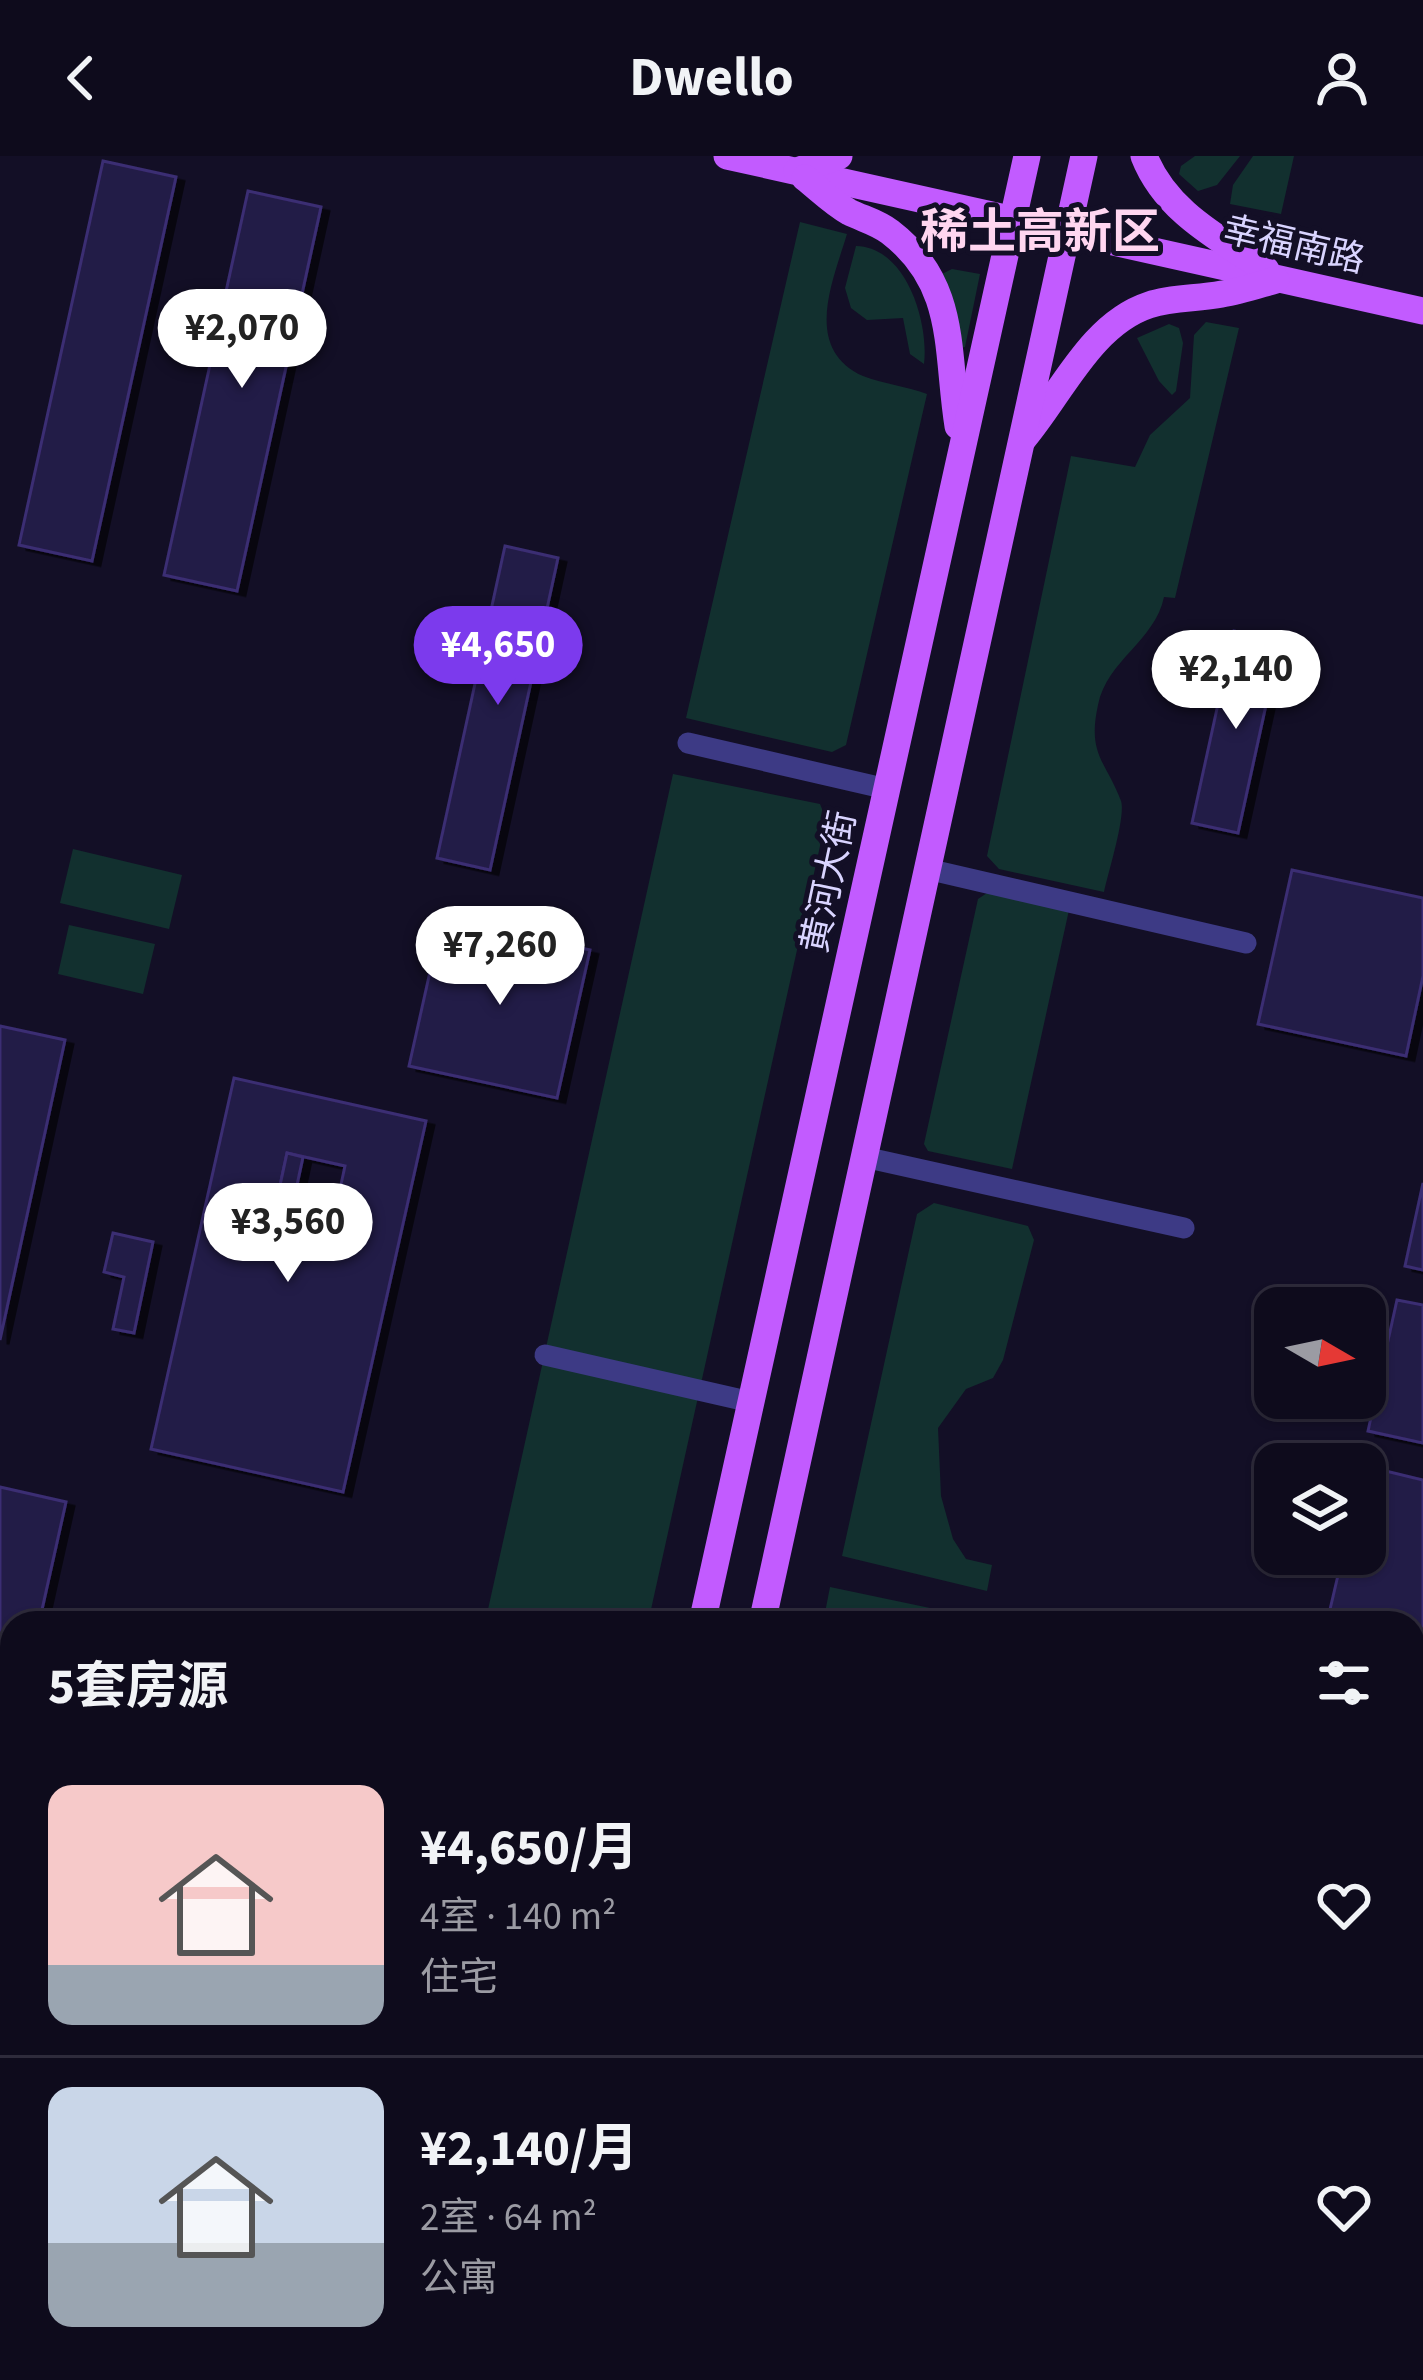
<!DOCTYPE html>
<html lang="zh">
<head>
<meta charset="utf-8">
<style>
  body { margin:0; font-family:"Source Sans 3","Noto Sans SC",sans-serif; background:#171425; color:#f1f3f6; height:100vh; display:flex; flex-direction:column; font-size:45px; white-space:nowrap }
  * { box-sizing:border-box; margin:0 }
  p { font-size:39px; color:#9b9ba3 }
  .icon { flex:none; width:66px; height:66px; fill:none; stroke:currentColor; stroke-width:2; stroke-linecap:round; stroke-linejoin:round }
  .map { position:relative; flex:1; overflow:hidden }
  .drawer { position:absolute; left:0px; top:1455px; width:1425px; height:771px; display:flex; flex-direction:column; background:#0e0b1c; border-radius:36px 36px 0 0; box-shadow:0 3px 9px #0004,0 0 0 3px #2e2b3b }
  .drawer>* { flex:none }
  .needle { width:78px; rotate:99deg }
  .tools { position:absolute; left:1254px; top:1131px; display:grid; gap:24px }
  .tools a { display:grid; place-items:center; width:132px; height:132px; border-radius:24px; background:#0e0b1c; box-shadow:0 3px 9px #0004,0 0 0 3px #2e2b3b; font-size:60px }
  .price { position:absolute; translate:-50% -102px; padding:0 27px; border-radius:42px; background:#fff; color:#222; font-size:39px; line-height:78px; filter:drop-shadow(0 3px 6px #0008) }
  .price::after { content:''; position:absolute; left:50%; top:72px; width:36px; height:27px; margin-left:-18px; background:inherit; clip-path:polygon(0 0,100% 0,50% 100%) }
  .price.on { background:#7c3aed; color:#fff }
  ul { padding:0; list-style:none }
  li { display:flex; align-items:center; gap:36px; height:300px; padding:0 48px }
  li+li { border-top:3px solid #2e2b3b }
  li span { display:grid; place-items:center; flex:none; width:336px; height:240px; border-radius:24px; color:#555 }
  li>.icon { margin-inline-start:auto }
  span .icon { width:144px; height:144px; fill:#fffc; stroke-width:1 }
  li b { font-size:51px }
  h2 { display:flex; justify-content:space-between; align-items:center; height:144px; padding:0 48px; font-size:51px }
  header { display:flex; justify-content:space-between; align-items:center; height:156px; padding:0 48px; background:#0e0b1c; font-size:54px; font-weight:700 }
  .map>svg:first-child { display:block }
  .green { fill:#12302f }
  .building { fill:#241b47; stroke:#3b2d73; stroke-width:3; fill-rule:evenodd; filter:url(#shadow) }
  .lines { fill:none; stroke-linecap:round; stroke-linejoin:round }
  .minor { stroke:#3d3a85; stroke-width:21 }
  .major { stroke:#c25bff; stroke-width:27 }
  .labels { text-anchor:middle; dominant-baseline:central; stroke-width:10; stroke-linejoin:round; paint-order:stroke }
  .street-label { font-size:36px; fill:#d9d4ff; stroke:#130f26 }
  .district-label { font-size:48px; font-weight:bold; fill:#ffd6f0; stroke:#130f26 }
</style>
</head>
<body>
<header><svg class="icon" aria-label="back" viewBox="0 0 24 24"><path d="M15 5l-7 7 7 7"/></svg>Dwello<svg class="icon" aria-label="person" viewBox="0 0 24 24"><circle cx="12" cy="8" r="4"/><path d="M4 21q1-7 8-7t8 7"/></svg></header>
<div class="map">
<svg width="1423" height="2224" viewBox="0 0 1423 2224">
  <defs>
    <filter id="shadow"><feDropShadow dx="8" dy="4.5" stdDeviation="0" flood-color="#0009"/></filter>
  </defs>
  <rect width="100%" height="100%" fill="#130f26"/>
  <!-- green -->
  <g class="green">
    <polygon points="1195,0 1240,0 1217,29 1198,35 1179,18 1181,10"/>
    <polygon points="1253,0 1294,0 1281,58 1230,48 1233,29"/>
    <path d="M 800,66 L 847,78 C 833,125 802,192 863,220 C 883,228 906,230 927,238 L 846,589 L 832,596 L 686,562 Z"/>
    <path d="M 856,90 C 907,91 929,168 924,208 L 910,198 L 903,162 L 867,164 L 851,152 L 845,132 Z"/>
    <polygon points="952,113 980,118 965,191 960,192 938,120"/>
    <path d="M 1206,166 L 1239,172 L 1175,442 L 1164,441 C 1155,485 1107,504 1098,549 C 1087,599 1106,605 1121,645 C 1126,660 1108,717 1104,736 L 999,713 L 987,700 L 1071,300 L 1135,311 L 1150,279 L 1190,242 L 1194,179 Z"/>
    <polygon points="1169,168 1179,172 1183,187 1176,235 1172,239 1159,225 1137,182"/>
    <polygon points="673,618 820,648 826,663 648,1467 485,1467"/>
    <polygon points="73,693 182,719 169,773 60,747"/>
    <polygon points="987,737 1069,754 1012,1013 928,995 924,988 978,743"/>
    <polygon points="69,769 155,788 143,838 58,818"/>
    <polygon points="934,1047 1028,1070 1034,1084 1003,1204 993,1222 966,1233 938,1272 941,1340 953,1383 966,1403 992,1409 987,1435 842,1400 917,1058"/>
    <polygon points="830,1431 987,1464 987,1467 823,1467"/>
    <polygon points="316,2214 476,2214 474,2224 313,2224"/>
    <polygon points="659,2214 814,2214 811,2224 654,2224"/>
  </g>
  <!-- building -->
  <g class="building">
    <polygon points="103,5 176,21 92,405 19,389"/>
    <polygon points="248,35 321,51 237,435 164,419"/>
    <polygon points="505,390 558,402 490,714 437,702"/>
    <polygon points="1234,475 1280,485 1238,677 1192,667"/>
    <polygon points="1292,714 1423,742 1423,820 1406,900 1258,868"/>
    <polygon points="442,762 590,794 557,942 409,910"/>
    <polygon points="0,870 65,884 0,1184"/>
    <path d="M 234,922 L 426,965 L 343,1336 L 151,1293 ZM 287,997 L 345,1010 L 328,1089 L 270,1076 Z"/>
    <polygon points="287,997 303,1001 286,1080 270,1076"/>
    <polygon points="1423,1027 1423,1114 1405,1110"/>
    <polygon points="113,1077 153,1086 134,1177 113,1173 124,1121 104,1116"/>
    <polygon points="1397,1144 1423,1149 1423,1287 1368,1275"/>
    <polygon points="1365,1310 1423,1324 1423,1483 1413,1481 1413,1467 1351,1467 1328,1462 1343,1398 1365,1398"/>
    <polygon points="0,1331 66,1346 39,1467 12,1467 12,1587 0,1640"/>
    <polygon points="1413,1534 1423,1536 1423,1769 1413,1767"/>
  </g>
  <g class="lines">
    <!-- minor -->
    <g class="minor">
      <polyline points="688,587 887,633"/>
      <polyline points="927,713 1246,787"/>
      <polyline points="864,1001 1184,1072"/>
      <polyline points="545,1199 751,1246"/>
    </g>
    <!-- major -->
    <g class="major">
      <polyline points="727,0 1423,155"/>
      <path d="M 1144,0 C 1166,56 1219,82 1266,114"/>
      <polyline points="797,15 839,0"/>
      <path d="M 805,22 C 819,33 833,47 849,56 C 863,63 877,66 890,76 C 958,128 946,196 958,270"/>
      <path d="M 1024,282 C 1061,238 1091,168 1149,149 C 1173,141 1197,143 1222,138 C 1240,135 1258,129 1276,124"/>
      <polyline points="702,1467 1027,0"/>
      <polyline points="762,1467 1084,0"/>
      <polyline points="0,1848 12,1851"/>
      <polyline points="0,1868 12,1871"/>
      <polyline points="1413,2165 1423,2168"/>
      <polyline points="533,2224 536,2214"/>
      <polyline points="593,2224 595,2214"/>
    </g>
  </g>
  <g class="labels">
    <!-- street labels -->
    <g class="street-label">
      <text transform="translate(1294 89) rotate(13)">幸福南路</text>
      <text transform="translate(829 726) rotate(-78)">黄河大街</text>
    </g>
    <!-- district labels -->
    <g class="district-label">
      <text x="1040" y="77">稀土高新区</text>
    </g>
  </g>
</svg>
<div class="tools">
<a><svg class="needle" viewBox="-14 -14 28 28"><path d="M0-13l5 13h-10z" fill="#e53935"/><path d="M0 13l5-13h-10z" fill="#9b9ba3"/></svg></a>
<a><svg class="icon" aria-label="layers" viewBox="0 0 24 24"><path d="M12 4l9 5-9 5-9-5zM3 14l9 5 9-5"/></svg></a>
</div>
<b class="price" style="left:242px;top:235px">¥2,070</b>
<b class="price on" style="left:498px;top:552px">¥4,650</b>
<b class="price" style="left:1236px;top:576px">¥2,140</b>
<b class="price" style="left:500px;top:852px">¥7,260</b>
<b class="price" style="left:288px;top:1129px">¥3,560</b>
<section class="drawer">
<h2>5套房源<svg class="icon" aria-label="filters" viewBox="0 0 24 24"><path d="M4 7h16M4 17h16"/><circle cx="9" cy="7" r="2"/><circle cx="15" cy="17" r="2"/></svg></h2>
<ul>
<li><span style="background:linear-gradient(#f6c9c9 75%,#9aa5b1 0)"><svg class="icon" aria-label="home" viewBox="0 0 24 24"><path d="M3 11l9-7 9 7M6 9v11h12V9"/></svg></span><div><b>¥4,650/月</b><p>4室 · 140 m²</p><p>住宅</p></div><svg class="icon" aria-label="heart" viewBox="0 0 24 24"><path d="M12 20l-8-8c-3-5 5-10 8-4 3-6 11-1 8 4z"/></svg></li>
<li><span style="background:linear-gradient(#c9d6e8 65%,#9aa5b1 0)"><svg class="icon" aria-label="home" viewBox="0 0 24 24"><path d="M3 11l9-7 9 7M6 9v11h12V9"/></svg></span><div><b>¥2,140/月</b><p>2室 · 64 m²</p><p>公寓</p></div><svg class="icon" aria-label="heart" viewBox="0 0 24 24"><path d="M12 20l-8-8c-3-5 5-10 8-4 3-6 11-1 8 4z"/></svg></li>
</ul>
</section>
</div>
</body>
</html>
